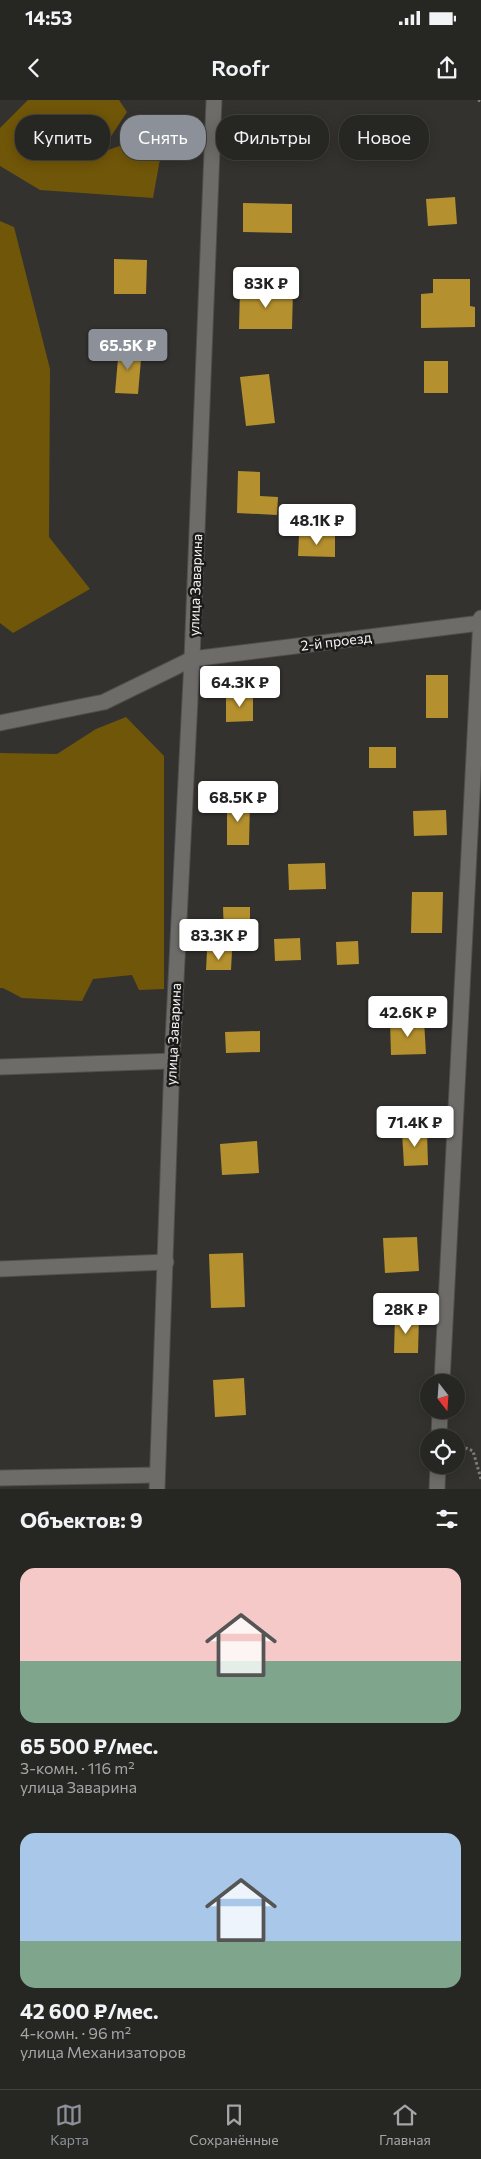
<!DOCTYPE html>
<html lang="ru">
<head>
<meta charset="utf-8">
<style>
  body { margin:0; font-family:Commissioner,sans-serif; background:#2e2e2b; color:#f1f3f6; height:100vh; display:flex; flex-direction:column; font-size:19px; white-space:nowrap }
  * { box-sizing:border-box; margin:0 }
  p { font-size:16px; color:#a4a5a6 }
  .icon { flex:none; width:28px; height:28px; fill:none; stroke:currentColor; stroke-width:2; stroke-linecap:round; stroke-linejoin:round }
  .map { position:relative; height:1389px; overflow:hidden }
  .sheet { display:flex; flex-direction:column; background:#262623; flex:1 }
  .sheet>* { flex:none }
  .banner { position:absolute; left:15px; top:15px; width:451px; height:45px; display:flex; gap:10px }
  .needle { width:32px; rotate:163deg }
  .tools { position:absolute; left:420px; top:1274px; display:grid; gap:10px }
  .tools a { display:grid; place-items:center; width:45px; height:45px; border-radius:50%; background:#262623; box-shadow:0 2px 12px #0003,0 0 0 1px #424341; font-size:25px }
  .price { position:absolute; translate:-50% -42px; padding:0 11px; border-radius:5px; background:#fff; color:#222; font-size:16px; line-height:32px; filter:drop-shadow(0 1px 2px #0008) }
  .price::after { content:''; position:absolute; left:50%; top:30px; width:15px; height:11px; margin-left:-8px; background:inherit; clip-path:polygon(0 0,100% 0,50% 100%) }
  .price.active { background:#8c9099; color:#fff }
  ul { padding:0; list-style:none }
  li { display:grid; align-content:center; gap:10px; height:265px; padding:0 20px }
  li span { display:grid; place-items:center; height:155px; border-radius:15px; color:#555 }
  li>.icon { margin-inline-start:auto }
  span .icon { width:90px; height:90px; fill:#fffc; stroke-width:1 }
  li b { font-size:21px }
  h2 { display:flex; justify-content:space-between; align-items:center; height:60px; padding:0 20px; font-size:21px }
  .chip { padding:0 18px; border-radius:20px; background:#262623; box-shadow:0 2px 12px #0003,0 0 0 1px #424341; font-size:18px; line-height:45px }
  .chip.active { background:#8c9099; color:#fff }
  .status { display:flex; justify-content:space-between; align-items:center; height:35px; padding:0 25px; background:#262623; direction:ltr }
  .status svg { height:14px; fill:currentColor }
  header { display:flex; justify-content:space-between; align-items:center; height:65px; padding:0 20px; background:#262623; font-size:22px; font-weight:600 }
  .menu { display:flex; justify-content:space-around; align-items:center; height:70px; border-top:1px solid #424341; background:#262623; font-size:14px; color:#a4a5a6 }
  .menu a { display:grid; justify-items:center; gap:2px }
  .menu .active { color:#8c9099 }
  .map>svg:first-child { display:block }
  .green { fill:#705608 }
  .building { fill:#b5902e }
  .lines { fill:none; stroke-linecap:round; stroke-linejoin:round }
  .street-casing { stroke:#4f4e4c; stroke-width:17 }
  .path { stroke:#7d7c79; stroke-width:3; stroke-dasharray:2.5 2.5; stroke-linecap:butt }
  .street { stroke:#6d6c69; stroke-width:15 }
  .labels { text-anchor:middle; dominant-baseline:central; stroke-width:5; stroke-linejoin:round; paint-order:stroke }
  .street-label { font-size:14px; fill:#f5f4f3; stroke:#1a1a18 }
</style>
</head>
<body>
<div class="status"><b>14:53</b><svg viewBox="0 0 49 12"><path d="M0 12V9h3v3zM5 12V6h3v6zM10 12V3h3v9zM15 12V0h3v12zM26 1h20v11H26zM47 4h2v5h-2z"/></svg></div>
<header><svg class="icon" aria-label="back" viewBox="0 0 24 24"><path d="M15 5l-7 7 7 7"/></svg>Roofr<svg class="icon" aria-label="share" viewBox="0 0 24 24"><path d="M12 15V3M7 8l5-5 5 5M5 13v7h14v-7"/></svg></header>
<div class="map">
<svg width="481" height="1389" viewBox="0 0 481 1389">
  <rect width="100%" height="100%" fill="#33322f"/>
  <!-- green -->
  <g class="green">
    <polygon points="28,0 119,0 127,12 100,53 144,37 160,59 153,98 40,90 0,66 0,28"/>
    <polygon points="0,121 14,127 50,269 49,437 90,489 13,533 0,523"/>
    <polygon points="126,617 164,656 164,889 139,890 132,875 93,879 82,901 22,898 3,888 0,888 0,653 57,654 96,629"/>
  </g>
  <!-- building -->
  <g class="building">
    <polygon points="455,97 457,124 428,126 426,99"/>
    <polygon points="243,103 292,104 292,133 243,132"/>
    <polygon points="114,159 147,160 146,194 114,194"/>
    <polygon points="433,179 470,179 470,206 475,207 475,227 421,228 421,194 433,193"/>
    <polygon points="240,189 293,189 292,229 239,229"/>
    <polygon points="119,247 142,248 138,294 115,293"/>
    <rect x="424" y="261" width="24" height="32"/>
    <polygon points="269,274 275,323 246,326 240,277"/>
    <polygon points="238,371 260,372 260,396 278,397 277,415 237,413"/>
    <polygon points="299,435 335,435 335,457 298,456"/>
    <rect x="426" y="575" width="22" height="43"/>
    <polygon points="253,593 253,621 226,622 226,594"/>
    <rect x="369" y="647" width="27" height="21"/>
    <polygon points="227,702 250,702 249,745 227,745"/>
    <polygon points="446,710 447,735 414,736 413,711"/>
    <polygon points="325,763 326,789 289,790 288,764"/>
    <polygon points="412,792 443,792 442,833 411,833"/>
    <polygon points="223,807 250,807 250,834 224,835"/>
    <polygon points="300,838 301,860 275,861 274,839"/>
    <polygon points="358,841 359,864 337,865 336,842"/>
    <polygon points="207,851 232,851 231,870 206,870"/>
    <polygon points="424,920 426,954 391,955 390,921"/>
    <polygon points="260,931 260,952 226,953 225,932"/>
    <polygon points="427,1031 428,1065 404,1066 402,1032"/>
    <polygon points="257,1041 259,1073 222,1075 220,1044"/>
    <polygon points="417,1137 419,1171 385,1173 383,1138"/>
    <polygon points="243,1153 245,1207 211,1208 209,1154"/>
    <polygon points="395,1216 419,1217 418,1253 394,1253"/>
    <polygon points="244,1278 246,1315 215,1317 213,1280"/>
  </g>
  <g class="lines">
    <!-- street casing -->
    <g class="street-casing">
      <g id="street">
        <polyline points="0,623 104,602 192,559 481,523"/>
        <polyline points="0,967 172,961"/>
        <polyline points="0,1169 166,1162"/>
        <polyline points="442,1282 481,518"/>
        <polyline points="439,1338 440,1310"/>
        <polyline points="0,1378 157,1375"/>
        <polyline points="157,1389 172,961 192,559 214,0"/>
        <polyline points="437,1389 438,1365"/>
      </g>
    </g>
    <!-- path -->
    <g class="path">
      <polyline points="478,0 481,1"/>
      <polyline points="456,1344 473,1351 481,1379"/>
    </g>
    <!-- street -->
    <use href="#street" class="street"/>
  </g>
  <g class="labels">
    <!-- street labels -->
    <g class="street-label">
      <text transform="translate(195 485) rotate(-88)">улица Заварина</text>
      <text transform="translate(336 541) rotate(-7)">2-й проезд</text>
      <text transform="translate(173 934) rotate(-87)">улица Заварина</text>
    </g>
  </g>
</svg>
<div class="tools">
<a><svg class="needle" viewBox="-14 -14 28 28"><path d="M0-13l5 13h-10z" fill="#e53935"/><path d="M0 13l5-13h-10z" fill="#a4a5a6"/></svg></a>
<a><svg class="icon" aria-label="locate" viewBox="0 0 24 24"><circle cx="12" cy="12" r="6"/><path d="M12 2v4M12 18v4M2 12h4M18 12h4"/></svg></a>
</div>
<b class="price" style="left:266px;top:209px">83K ₽</b>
<b class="price active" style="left:128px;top:271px">65.5K ₽</b>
<b class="price" style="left:317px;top:446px">48.1K ₽</b>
<b class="price" style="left:240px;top:608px">64.3K ₽</b>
<b class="price" style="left:238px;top:723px">68.5K ₽</b>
<b class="price" style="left:219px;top:861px">83.3K ₽</b>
<b class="price" style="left:408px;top:938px">42.6K ₽</b>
<b class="price" style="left:415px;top:1048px">71.4K ₽</b>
<b class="price" style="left:406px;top:1235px">28K ₽</b>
<div class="banner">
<a class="chip">Купить</a>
<a class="chip active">Снять</a>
<a class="chip">Фильтры</a>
<a class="chip">Новое</a>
</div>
</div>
<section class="sheet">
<h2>Объектов: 9<svg class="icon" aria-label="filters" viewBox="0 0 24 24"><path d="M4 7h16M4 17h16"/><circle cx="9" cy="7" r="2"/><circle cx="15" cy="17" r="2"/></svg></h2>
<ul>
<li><span style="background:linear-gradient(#f6c9c9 60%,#7fa58c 0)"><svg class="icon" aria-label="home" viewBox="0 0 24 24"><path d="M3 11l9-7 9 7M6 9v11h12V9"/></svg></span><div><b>65 500 ₽/мес.</b><p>3-комн. · 116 m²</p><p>улица Заварина</p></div></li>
<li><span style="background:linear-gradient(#a9c7e8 70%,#7fa58c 0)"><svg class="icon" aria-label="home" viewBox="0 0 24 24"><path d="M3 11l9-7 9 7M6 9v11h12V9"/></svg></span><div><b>42 600 ₽/мес.</b><p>4-комн. · 96 m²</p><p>улица Механизаторов</p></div></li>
</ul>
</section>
<nav class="menu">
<a class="active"><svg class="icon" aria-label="map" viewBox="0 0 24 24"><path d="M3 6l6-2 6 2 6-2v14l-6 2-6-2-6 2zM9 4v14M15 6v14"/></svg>Карта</a>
<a><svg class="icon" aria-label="saved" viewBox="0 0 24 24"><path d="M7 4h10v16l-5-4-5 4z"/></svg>Сохранённые</a>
<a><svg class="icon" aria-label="home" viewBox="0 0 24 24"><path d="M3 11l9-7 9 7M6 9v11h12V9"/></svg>Главная</a>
</nav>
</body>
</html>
